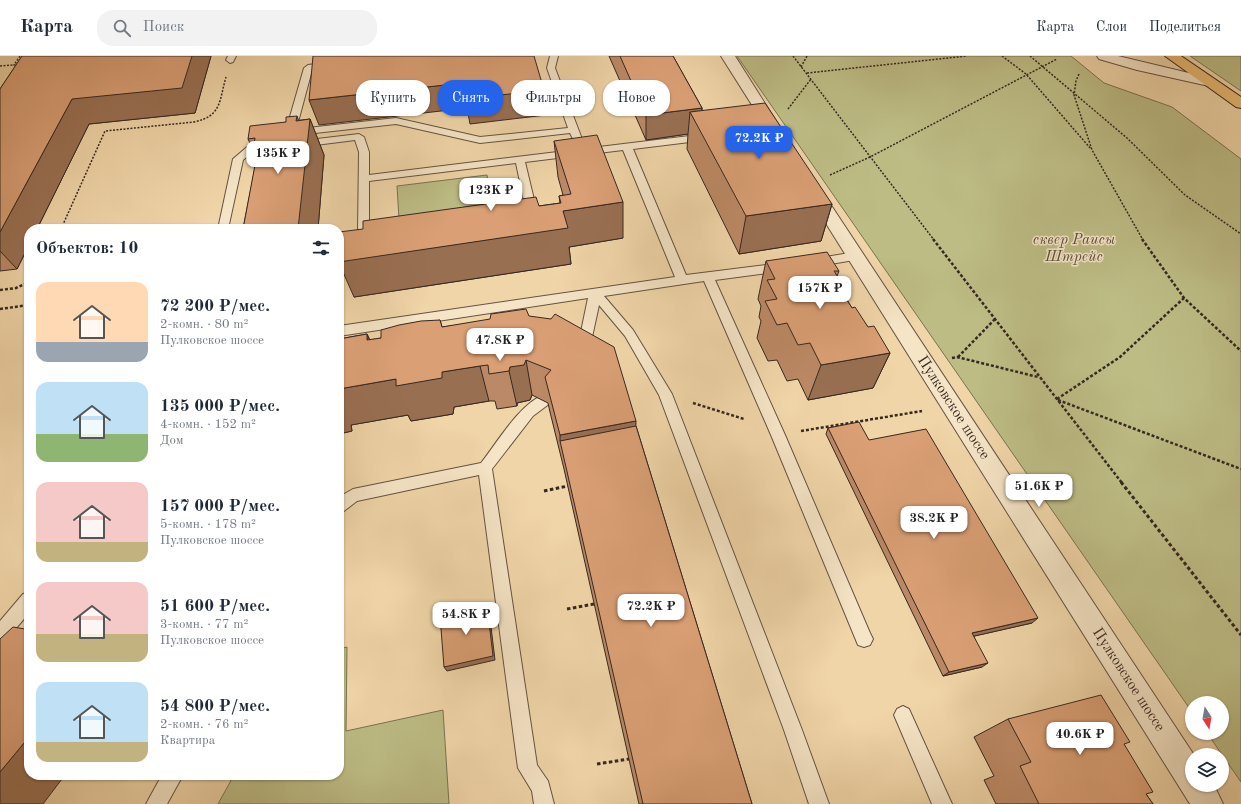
<!DOCTYPE html>
<html lang="ru">
<head>
<meta charset="utf-8">
<style>
  body { margin:0; font-family:"Old Standard TT",serif; background:#f2f2f3; color:#1f2937; height:100vh; display:flex; flex-direction:column; font-size:15px; white-space:nowrap }
  * { box-sizing:border-box; margin:0 }
  p { font-size:13px; color:#747a83 }
  .icon { flex:none; width:22px; height:22px; fill:none; stroke:currentColor; stroke-width:2; stroke-linecap:round; stroke-linejoin:round }
  .map { position:relative; flex:1; overflow:hidden }
  .details { position:absolute; left:24px; top:168px; width:320px; height:556px; display:flex; flex-direction:column; background:#fff; border-radius:16px; box-shadow:0 1px 3px #0004 }
  .details>* { flex:none }
  .guide { position:absolute; left:356px; top:24px; width:380px; height:36px; display:flex; gap:8px }
  .needle { width:26px; rotate:169deg }
  .buttons { position:absolute; left:1185px; top:640px; display:grid; gap:8px }
  .buttons a { display:grid; place-items:center; width:44px; height:44px; border-radius:50%; background:#fff; box-shadow:0 1px 3px #0004; font-size:20px }
  .price { position:absolute; translate:-50% -34px; padding:0 9px; border-radius:8px; background:#fff; color:#222; font-size:13px; line-height:26px; filter:drop-shadow(0 1px 2px #0008) }
  .price::after { content:''; position:absolute; left:50%; top:24px; width:12px; height:9px; margin-left:-6px; background:inherit; clip-path:polygon(0 0,100% 0,50% 100%) }
  .price.on { background:#2563eb; color:#fff }
  ul { padding:0; list-style:none }
  li { display:flex; align-items:center; gap:12px; height:100px; padding:0 12px }
  li span { display:grid; place-items:center; flex:none; width:112px; height:80px; border-radius:12px; color:#555 }
  li>.icon { margin-inline-start:auto }
  span .icon { width:48px; height:48px; fill:#fffc; stroke-width:1 }
  li b { font-size:17px }
  h2 { display:flex; justify-content:space-between; align-items:center; height:48px; padding:0 12px; font-size:17px }
  .chip { padding:0 14px; border-radius:16px; background:#fff; box-shadow:0 1px 3px #0004; font-size:14px; line-height:36px }
  .chip.on { background:#2563eb; color:#fff }
  header { display:flex; align-items:center; gap:24px; box-sizing:border-box; height:56px; padding:0 20px; background:#fff; border-bottom:1px solid #e0e1e3 }
  header strong { font-size:19px }
  nav { display:flex; gap:22px; margin-inline-start:auto; font-size:14px }
  .search { width:280px; height:36px; background:#f2f2f3; display:flex; align-items:center; gap:10px; box-sizing:border-box; padding:0 14px; border-radius:16px; color:#747a83; font-size:15px }
  .map>svg:first-child { display:block }
  .green { fill:#bdbc85; stroke:#7a7253 }
  .lines { fill:none; stroke-linecap:round; stroke-linejoin:round }
  .lane-casing { stroke:#645343; stroke-width:2 }
  .street-casing { stroke:#645343; stroke-width:2 }
  .primary-casing { stroke:#362821; stroke-width:2 }
  .path-far2 { stroke:#362821; stroke-width:1.5; stroke-dasharray:2 1.5; stroke-linecap:butt }
  .path-far1 { stroke:#362821; stroke-width:2.5; stroke-dasharray:3 2; stroke-linecap:butt }
  .path { stroke:#362821; stroke-width:3; stroke-dasharray:3.5 2.5; stroke-linecap:butt }
  .lane { fill:#f5e4c6; fill-rule:evenodd }
  .street { fill:#f5e4c6; fill-rule:evenodd }
  .primary { fill:#e8ba74; fill-rule:evenodd }
  .wall { fill:#bb8965; stroke:#362821 }
  .shaded-wall { fill:#996f52; stroke:#362821 }
  .building { fill:#da9f75; stroke:#362821 }
  .labels { text-anchor:middle; dominant-baseline:central; stroke-width:3; stroke-linejoin:round; paint-order:stroke }
  .park-label { font-size:15px; font-style:italic; fill:#584d3a; stroke:#f5e4c6 }
  .street-label { font-size:15px; fill:#362821; stroke:#f5e4c6 }
</style>
</head>
<body>
<header>
<strong>Карта</strong>
<div class="search"><svg class="icon" aria-label="search" viewBox="0 0 24 24"><circle cx="10" cy="10" r="6"/><path d="M15 15l6 6"/></svg>Поиск</div>
<nav><a>Карта</a><a>Слои</a><a>Поделиться</a></nav>
</header>
<div class="map">
<svg width="1241" height="748" viewBox="0 0 1241 748">
  <rect width="100%" height="100%" fill="#f0d5a8"/>
  <filter id="stains"><feTurbulence type="fractalNoise" baseFrequency=".005" numOctaves="4"/><feColorMatrix values="0 0 0 0 .2 0 0 0 0 .09 0 0 0 0 .02 0 0 0 .5 -.17"/></filter>
  <radialGradient id="worn" r=".72"><stop offset=".6" stop-color="#630" stop-opacity="0"/><stop offset="1" stop-color="#630" stop-opacity=".3"/></radialGradient>
  <!-- green -->
  <g class="green">
    <polygon points="737,0 1071,0 1104,27 1172,51 1241,103 1241,726 1207,677 1222,677 1222,647 1192,647 1192,656"/>
    <polygon points="1190,0 1241,0 1241,35"/>
    <polygon points="487,119 493,151 399,163 397,130"/>
    <polygon points="347,591 346,675 443,654 449,748 218,748 234,719 339,719 339,593"/>
  </g>
  <g class="lines">
    <!-- lane casing -->
    <g class="lane-casing">
      <g id="lane">
        <polygon points="228,0 236,0 233,6 230,7 226,4"/>
        <polygon points="550,0 558,0 555,12 582,83 580,85 574,85 570,77 480,87 396,68 297,79 294,78 287,71 304,12 308,9 331,6 334,7 335,9 334,11 312,14 297,70 299,73 396,62 480,81 568,72 547,12"/>
        <polygon points="359,78 364,81 369,96 369,119 706,78 709,79 711,81 709,83 706,84 633,93 686,219 783,207 787,208 789,211 787,214 783,215 715,224 785,379 870,577 873,583 870,589 864,591 858,589 771,379 704,225 604,240 633,274 672,338 802,674 829,748 809,748 784,674 659,339 625,280 599,249 589,295 588,298 583,300 578,298 577,295 588,242 339,280 339,270 675,221 623,94 525,106 536,152 535,154 522,157 517,154 518,152 525,150 516,107 369,125 369,170 379,170 380,172 379,174 364,178 360,176 358,174 359,96 355,84 300,91 295,88 300,85"/>
        <polygon points="270,88 275,91 273,93 253,96 243,104 228,173 218,173 233,103 247,91"/>
        <polygon points="856,196 860,197 862,200 860,203 813,211 809,210 807,207 809,204 813,203"/>
        <path d="M 544,339 L 549,340 L 551,344 L 549,348 L 533,360 L 492,413 L 537,709 L 548,725 L 554,748 L 534,748 L 532,735 L 518,712 L 479,419 L 357,445 L 344,455 L 339,457 L 339,441 L 353,433 L 481,407 C 496,388 521,346 544,339 Z"/>
        <polygon points="29,536 29,557 6,584 0,586 0,565 23,538"/>
        <polygon points="903,650 909,653 952,748 932,748 894,659 897,653"/>
        <polygon points="162,719 183,719 167,748 146,748"/>
      </g>
    </g>
    <!-- street casing -->
    <g class="street-casing">
      <g id="street">
        <polygon points="721,0 735,0 781,73 779,76 774,77 769,76"/>
        <polygon points="1097,0 1118,0 1214,23 1216,26 1214,29 1209,30 1137,14 1099,3"/>
        <polygon points="813,129 819,131 821,134 1194,699 1192,699 1192,729 1214,729 1223,748 1190,748 805,134 807,131"/>
      </g>
    </g>
    <!-- primary casing -->
    <g class="primary-casing">
      <polygon id="primary" points="1165,0 1181,0 1241,41 1241,52 1236,51"/>
    </g>
    <!-- path-far2 -->
    <g class="path-far2">
      <polyline points="793,0 934,184"/>
      <polyline points="1002,0 1026,18 1091,93"/>
      <polyline points="1030,0 1127,82 1185,139 1241,178"/>
      <polyline points="19,8 14,9 20,0"/>
      <polyline points="0,10 13,9"/>
      <polyline points="801,11 807,0"/>
      <polyline points="807,17 967,0"/>
      <polyline points="1079,18 1076,25 1074,39 1092,94 1143,184"/>
      <polyline points="788,53 811,23"/>
      <polyline points="830,119 870,101 1057,3"/>
      <path d="M 61,173 L 105,75 L 194,66 C 222,60 219,45 226,21"/>
    </g>
    <!-- path-far1 -->
    <g class="path-far1">
      <polyline points="933,183 1122,427"/>
      <polyline points="1142,183 1184,242 1241,295"/>
      <polyline points="0,234 16,232 29,226"/>
      <polyline points="0,253 29,249"/>
      <polyline points="958,301 995,263"/>
      <polyline points="952,302 957,301 1038,321"/>
      <polyline points="1057,343 1120,301 1184,242"/>
      <polyline points="1058,344 1241,413"/>
      <polyline points="693,347 744,363"/>
      <polyline points="801,375 922,355"/>
    </g>
    <!-- path -->
    <g class="path">
      <polyline points="1121,426 1241,579"/>
      <polyline points="544,435 568,430"/>
      <polyline points="567,553 594,548"/>
      <polyline points="597,708 629,703"/>
    </g>
    <!-- lane -->
    <use href="#lane" class="lane"/>
    <!-- street -->
    <use href="#street" class="street"/>
    <!-- primary -->
    <use href="#primary" class="primary"/>
  </g>
  <!-- wall -->
  <g class="wall">
    <polygon points="22,0 211,0 195,57 89,68 37,173 29,173 29,189 17,213 0,215 0,33"/>
    <polygon points="609,0 673,0 702,52 702,54 832,148 821,185 739,198 687,93 688,78 646,84"/>
    <polygon points="310,63 324,99 318,173 243,173 257,102 248,83 286,66"/>
    <polygon points="554,85 623,182 569,191 571,208 354,241 539,150 560,147 559,140 563,139 558,121"/>
    <polygon points="766,205 839,215 837,220 846,234 844,239 852,252 868,271 890,297 873,332 808,344 798,323 787,325 777,304 768,305 757,282 761,265 759,261 761,250 758,243"/>
    <polygon points="529,260 636,370 752,748 639,748 564,413 550,356 548,347 532,339 530,344 517,347 517,350 497,353 495,345 489,345 454,351 453,358 411,365 408,359 351,369 352,375 339,378 339,283 367,278 370,284 381,282 440,264 442,271"/>
    <polygon points="828,372 869,384 1032,567 974,580 982,611 943,620 826,378"/>
    <polygon points="1008,663 1124,688 1146,738 1153,748 996,748 984,724 994,720 974,681"/>
  </g>
  <!-- shaded-wall -->
  <g class="shaded-wall">
    <polygon points="192,0 211,0 195,57 89,68 37,173 29,173 29,189 17,213 0,195 0,176 72,43"/>
    <polygon points="463,27 544,34 546,59 470,68 467,52 319,69 309,44"/>
    <polygon points="702,52 700,73 690,56 688,78 646,84 646,59"/>
    <polygon points="297,60 307,86 310,63 324,99 318,173 298,173 296,65"/>
    <polygon points="258,93 270,130 253,94"/>
    <polygon points="623,146 623,182 569,191 571,208 354,241 339,207 339,206 563,155"/>
    <polygon points="832,148 821,185 739,198 746,160"/>
    <polygon points="367,278 383,315 367,284"/>
    <polygon points="890,297 873,332 808,344 821,309"/>
    <polygon points="526,304 532,339 530,344 517,347 517,350 509,315 510,311"/>
    <polygon points="480,310 489,345 454,351 453,358 411,365 408,359 351,369 352,375 339,378 339,333 396,323"/>
    <polygon points="636,365 635,399 560,385 560,379"/>
    <polygon points="487,549 489,554 495,604 447,615 444,611"/>
    <polygon points="1038,562 1032,567 966,582 972,577"/>
    <polygon points="988,607 982,611 943,620 949,616"/>
    <polygon points="29,681 29,719 65,719 43,748 0,748 0,716"/>
  </g>
  <!-- building -->
  <g class="building">
    <polygon points="22,0 192,0 182,32 72,43 0,176 0,33"/>
    <polygon points="313,0 534,0 544,34 466,43 463,27 309,44"/>
    <polygon points="620,0 673,0 702,52 646,59"/>
    <polygon points="765,47 832,148 746,160 690,56"/>
    <polygon points="297,60 296,65 310,63 298,173 243,173 258,93 253,94 255,82 248,83 250,70 286,66 286,61"/>
    <polygon points="597,79 623,146 563,155 568,172 339,206 339,176 363,173 363,165 536,141 539,150 561,147 559,140 571,138 554,85"/>
    <polygon points="827,196 839,215 834,215 846,234 841,235 852,252 855,251 868,271 874,270 890,297 821,309 810,287 798,289 787,267 777,269 765,245 777,243 767,224 775,223 766,205"/>
    <polygon points="526,253 529,260 551,263 555,258 614,291 636,365 560,379 545,321 551,314 526,304 524,309 510,311 509,315 489,318 488,309 480,310 442,316 442,322 396,330 396,323 339,333 339,283 367,278 367,284 381,282 381,274 399,269 421,265 440,264 442,271 490,263 491,258"/>
    <polygon points="859,366 869,384 926,373 1038,562 972,577 988,607 949,616 828,372"/>
    <polygon points="636,370 752,748 643,748 560,385"/>
    <polygon points="487,549 493,600 444,611 440,560"/>
    <polygon points="29,567 29,681 0,716 0,583 13,571 25,573"/>
    <polygon points="1101,639 1130,686 1124,688 1153,736 1146,738 1153,748 1039,748 1020,710 1031,706 1008,663"/>
  </g>
  <g class="labels">
    <!-- park labels -->
    <g class="park-label">
      <text x="1074" y="184">сквер Раисы<tspan x="1074" dy="17">Штрейс</tspan></text>
    </g>
    <!-- street labels -->
    <g class="street-label">
      <text transform="translate(953 352) rotate(57)">Пулковское шоссе</text>
      <text transform="translate(1128 624) rotate(57)">Пулковское шоссе</text>
    </g>
  </g>
  <rect width="100%" height="100%" filter="url(#stains)"/>
  <rect width="100%" height="100%" fill="url(#worn)"/>
</svg>
<div class="buttons">
<a><svg class="needle" viewBox="-14 -14 28 28"><path d="M0-13l5 13h-10z" fill="#e53935"/><path d="M0 13l5-13h-10z" fill="#747a83"/></svg></a>
<a><svg class="icon" aria-label="layers" viewBox="0 0 24 24"><path d="M12 4l9 5-9 5-9-5zM3 14l9 5 9-5"/></svg></a>
</div>
<b class="price on" style="left:759px;top:104px">72.2K ₽</b>
<b class="price" style="left:278px;top:119px">135K ₽</b>
<b class="price" style="left:491px;top:156px">123K ₽</b>
<b class="price" style="left:820px;top:254px">157K ₽</b>
<b class="price" style="left:500px;top:306px">47.8K ₽</b>
<b class="price" style="left:1039px;top:452px">51.6K ₽</b>
<b class="price" style="left:934px;top:484px">38.2K ₽</b>
<b class="price" style="left:651px;top:572px">72.2K ₽</b>
<b class="price" style="left:466px;top:580px">54.8K ₽</b>
<b class="price" style="left:1080px;top:700px">40.6K ₽</b>
<div class="guide">
<a class="chip">Купить</a>
<a class="chip on">Снять</a>
<a class="chip">Фильтры</a>
<a class="chip">Новое</a>
</div>
<section class="details">
<h2>Объектов: 10<svg class="icon" aria-label="filters" viewBox="0 0 24 24"><path d="M4 7h16M4 17h16"/><circle cx="9" cy="7" r="2"/><circle cx="15" cy="17" r="2"/></svg></h2>
<ul>
<li><span style="background:linear-gradient(#ffd9b3 75%,#9aa5b1 0)"><svg class="icon" aria-label="home" viewBox="0 0 24 24"><path d="M3 11l9-7 9 7M6 9v11h12V9"/></svg></span><div><b>72 200 ₽/мес.</b><p>2-комн. · 80 m²</p><p>Пулковское шоссе</p></div></li>
<li><span style="background:linear-gradient(#bfe0f5 65%,#8fb573 0)"><svg class="icon" aria-label="home" viewBox="0 0 24 24"><path d="M3 11l9-7 9 7M6 9v11h12V9"/></svg></span><div><b>135 000 ₽/мес.</b><p>4-комн. · 152 m²</p><p>Дом</p></div></li>
<li><span style="background:linear-gradient(#f6c9c9 75%,#c2b280 0)"><svg class="icon" aria-label="home" viewBox="0 0 24 24"><path d="M3 11l9-7 9 7M6 9v11h12V9"/></svg></span><div><b>157 000 ₽/мес.</b><p>5-комн. · 178 m²</p><p>Пулковское шоссе</p></div></li>
<li><span style="background:linear-gradient(#f6c9c9 65%,#c2b280 0)"><svg class="icon" aria-label="home" viewBox="0 0 24 24"><path d="M3 11l9-7 9 7M6 9v11h12V9"/></svg></span><div><b>51 600 ₽/мес.</b><p>3-комн. · 77 m²</p><p>Пулковское шоссе</p></div></li>
<li><span style="background:linear-gradient(#bfe0f5 75%,#c2b280 0)"><svg class="icon" aria-label="home" viewBox="0 0 24 24"><path d="M3 11l9-7 9 7M6 9v11h12V9"/></svg></span><div><b>54 800 ₽/мес.</b><p>2-комн. · 76 m²</p><p>Квартира</p></div></li>
</ul>
</section>
</div>
</body>
</html>
